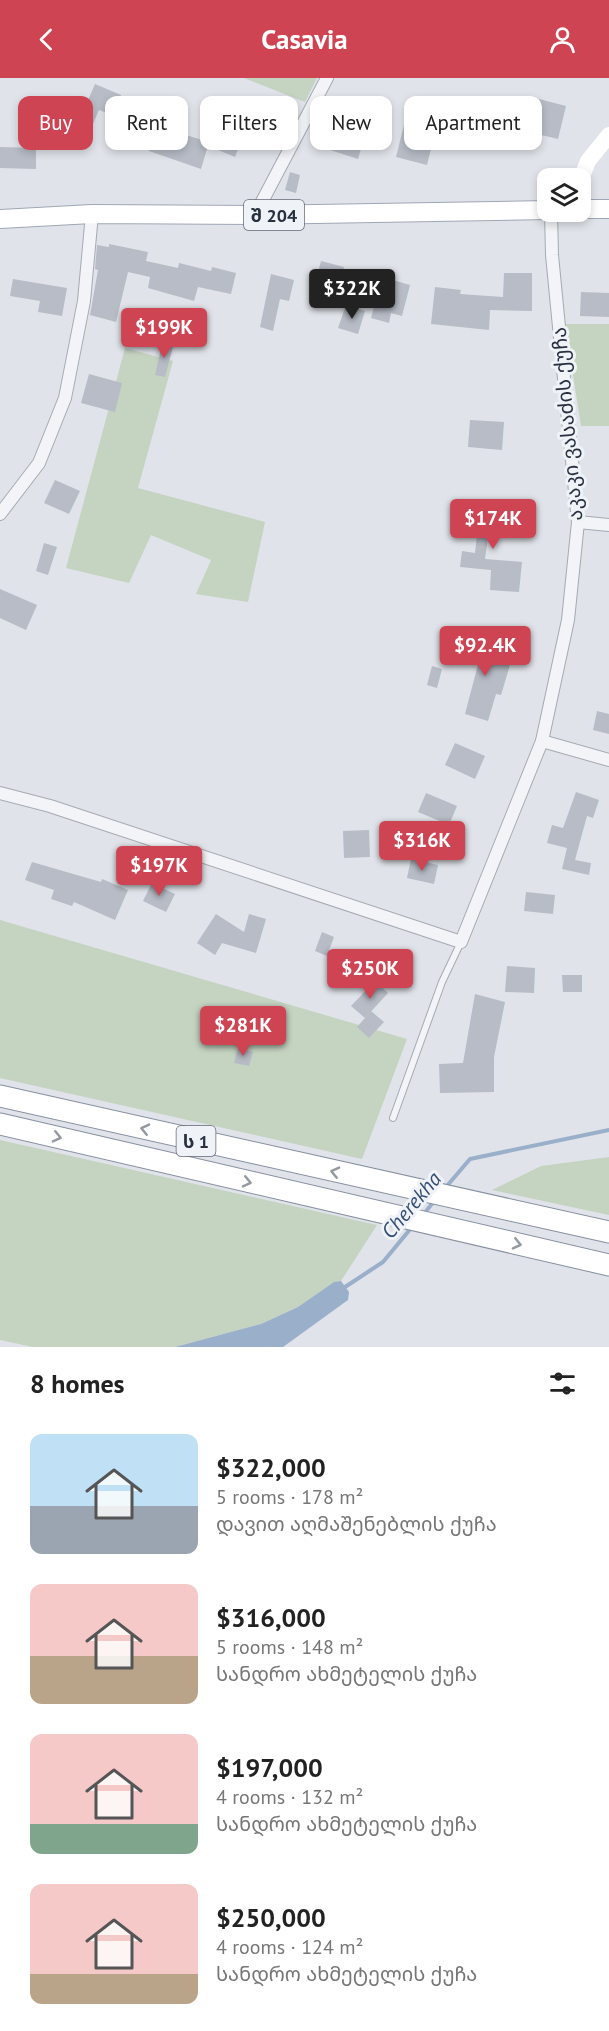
<!DOCTYPE html>
<html lang="en">
<head>
<meta charset="utf-8">
<style>
  body { margin:0; font-family:"PT Sans","Noto Sans Georgian",sans-serif; background:#f2f2f2; color:#222; height:100vh; display:flex; flex-direction:column; font-size:22px; white-space:nowrap }
  * { box-sizing:border-box; margin:0 }
  p { font-size:20px; color:#767676 }
  .icon { flex:none; width:33px; height:33px; fill:none; stroke:currentColor; stroke-width:2; stroke-linecap:round; stroke-linejoin:round }
  .map { position:relative; height:1269px; overflow:hidden }
  .drawer { display:flex; flex-direction:column; background:#fff; flex:1 }
  .drawer>* { flex:none }
  .top-card { position:absolute; left:18px; top:18px; width:573px; height:54px; display:flex; gap:12px }
  .controls { position:absolute; left:537px; top:90px; display:grid; gap:12px }
  .controls a { display:grid; place-items:center; width:54px; height:54px; border-radius:12px; background:#fff; box-shadow:0 3px 9px #0003; font-size:30px }
  .price { position:absolute; translate:-50% -51px; padding:0 14px; border-radius:6px; background:#cf4453; color:#fff; font-size:20px; line-height:39px; filter:drop-shadow(0 2px 3px #0008) }
  .price::after { content:''; position:absolute; left:50%; top:36px; width:18px; height:14px; margin-left:-9px; background:inherit; clip-path:polygon(0 0,100% 0,50% 100%) }
  .price.current { background:#222; color:#fff }
  ul { padding:0; list-style:none }
  li { display:flex; align-items:center; gap:18px; height:150px; padding:0 30px }
  li span { display:grid; place-items:center; flex:none; width:168px; height:120px; border-radius:12px; color:#555 }
  li>.icon { margin-inline-start:auto }
  span .icon { width:72px; height:72px; fill:#fffc; stroke-width:1 }
  li b { font-size:26px }
  h2 { display:flex; justify-content:space-between; align-items:center; height:72px; padding:0 30px; font-size:26px }
  .chip { padding:0 21px; border-radius:12px; background:#fff; box-shadow:0 3px 9px #0003; font-size:21px; line-height:54px }
  .chip.current { background:#cf4453; color:#fff }
  header { display:flex; justify-content:space-between; align-items:center; height:78px; padding:0 30px; background:#cf4453; color:#fff; font-size:27px; font-weight:700 }
  .map>svg:first-child { display:block }
  .green { fill:#c5d3c1 }
  .water { fill:#9aafc9 }
  .lines { fill:none; stroke-linecap:round; stroke-linejoin:round }
  .stream { stroke:#9aafc9; stroke-width:4 }
  .building { fill:#b7bcc6 }
  .lane-casing { stroke:#a5aab3; stroke-width:8 }
  .street-casing { stroke:#a5aab3; stroke-width:14 }
  .primary-casing { stroke:#9fa7b5; stroke-width:20 }
  .highway-casing { stroke:#8790a0; stroke-width:23 }
  .lane { stroke:#f2f4f7; stroke-width:6 }
  .street { stroke:#f2f4f7; stroke-width:12 }
  .secondary { stroke:#fff; stroke-width:16 }
  .primary { stroke:#fff; stroke-width:18 }
  .highway { stroke:#fff; stroke-width:21 }
  .oneway { stroke:#9498a0 }
  .labels { text-anchor:middle; dominant-baseline:central; stroke-width:6; stroke-linejoin:round; paint-order:stroke }
  .shield { fill:#eff2f6; stroke:#646a77; stroke-width:1.5 }
  .shield-label { font-size:18px; font-weight:bold; fill:#283040 }
  .street-label { font-size:20px; fill:#283040; stroke:#eff2f6 }
  .water-label { font-size:21px; font-style:italic; fill:#324d74; stroke:#eff2f6 }
</style>
</head>
<body>
<header><svg class="icon" aria-label="back" viewBox="0 0 24 24"><path d="M15 5l-7 7 7 7"/></svg>Casavia<svg class="icon" aria-label="person" viewBox="0 0 24 24"><circle cx="12" cy="8" r="4"/><path d="M4 21q1-7 8-7t8 7"/></svg></header>
<div class="map">
<svg width="609" height="1269" viewBox="0 0 609 1269">
  <rect width="100%" height="100%" fill="#e0e3e9"/>
  <!-- green -->
  <g class="green">
    <polygon points="244,0 317,0 305,24"/>
    <polygon points="565,246 609,246 609,348 581,348"/>
    <polygon points="125,270 173,283 138,410 265,444 248,524 196,516 211,482 151,457 129,505 66,490"/>
    <polygon points="0,842 407,961 362,1081 0,1000"/>
    <polygon points="0,1062 377,1147 341,1203 334,1204 298,1229 261,1246 175,1269 33,1269 0,1262"/>
    <polygon points="609,1079 609,1137 492,1112 541,1088"/>
  </g>
  <!-- water -->
  <polygon class="water" points="341,1203 349,1214 348,1222 283,1269 175,1269 261,1246 298,1229 334,1204"/>
  <g class="lines">
    <!-- stream -->
    <g class="stream">
      <polyline points="446,1109 470,1081 609,1052"/>
      <polyline points="423,1137 435,1122"/>
      <polyline points="342,1211 383,1184 412,1149"/>
    </g>
  </g>
  <!-- building -->
  <g class="building">
    <polygon points="95,6 121,17 112,37 99,32 87,60 62,49 70,28 83,34"/>
    <polygon points="140,18 158,26 157,28 184,36 179,55 209,64 201,91 149,73 159,44 133,33"/>
    <polygon points="539,21 566,28 558,61 525,53 525,63 497,62 498,27 537,29"/>
    <polygon points="251,28 272,37 265,54 243,45"/>
    <polygon points="341,38 368,47 358,81 330,72"/>
    <polygon points="406,39 437,47 427,87 396,79"/>
    <polygon points="221,49 243,58 235,79 213,70"/>
    <polygon points="0,69 36,70 36,91 0,90"/>
    <polygon points="290,94 300,97 296,115 285,112"/>
    <polygon points="109,166 148,174 146,183 178,190 179,185 211,193 212,189 236,195 231,216 198,209 194,223 148,210 150,199 128,194 116,244 90,237 98,192 95,191 97,167 109,169"/>
    <polygon points="321,183 344,189 338,216 314,210"/>
    <polygon points="504,195 532,195 532,233 490,232 489,252 431,246 435,209 461,212 460,216 503,219"/>
    <polygon points="271,196 294,202 289,223 280,221 273,253 260,249"/>
    <polygon points="382,199 410,207 402,238 391,235 389,245 371,240"/>
    <polygon points="13,201 67,210 62,238 38,234 40,223 10,218"/>
    <polygon points="581,214 609,215 609,239 580,238"/>
    <polygon points="346,227 365,233 358,256 338,250"/>
    <polygon points="163,263 174,265 165,299 155,297"/>
    <polygon points="89,296 122,305 115,334 81,325"/>
    <polygon points="470,342 504,344 502,372 468,369"/>
    <polygon points="55,402 80,413 69,436 44,425"/>
    <polygon points="481,423 510,426 507,447 498,446 496,460 488,459 485,481 522,484 519,514 490,512 491,492 460,489 462,473 475,475"/>
    <polygon points="44,465 57,469 48,497 36,493"/>
    <polygon points="0,511 37,527 26,552 0,540"/>
    <polygon points="456,559 513,577 501,617 496,616 488,643 465,636 480,579 452,571"/>
    <polygon points="432,588 442,591 437,610 427,607"/>
    <polygon points="597,633 609,636 609,656 593,652"/>
    <polygon points="455,665 485,678 475,701 445,687"/>
    <polygon points="576,714 599,722 593,740 587,738 575,782 591,785 589,797 562,791 567,770 547,765 552,747 563,750"/>
    <polygon points="426,715 457,728 449,747 418,734"/>
    <polygon points="369,752 370,779 344,780 343,753"/>
    <polygon points="411,781 438,787 434,806 407,800"/>
    <polygon points="32,784 101,804 102,801 128,812 115,842 74,824 72,828 51,821 54,812 25,802"/>
    <polygon points="152,805 175,816 166,834 143,823"/>
    <polygon points="526,814 555,817 553,836 524,833"/>
    <polygon points="216,836 244,854 249,836 266,841 256,875 222,865 215,877 197,865"/>
    <polygon points="322,854 334,859 327,878 315,873"/>
    <polygon points="507,888 535,890 534,915 505,914"/>
    <polygon points="562,897 582,897 582,914 563,914"/>
    <polygon points="375,903 388,915 365,940 351,928"/>
    <polygon points="475,916 505,924 494,979 494,1014 440,1015 439,986 463,985"/>
    <polygon points="371,933 384,944 369,960 357,949"/>
    <polygon points="238,970 253,974 249,988 234,985"/>
  </g>
  <g class="lines">
    <!-- lane casing -->
    <g class="lane-casing">
      <polyline id="lane" points="393,1040 442,904 461,864"/>
    </g>
    <!-- street casing -->
    <g class="street-casing">
      <g id="street">
        <polyline points="255,137 327,0"/>
        <polyline points="0,436 39,385 65,320 84,223 92,136"/>
        <polyline points="578,444 609,447"/>
        <polyline points="542,663 609,682"/>
        <polyline points="0,715 50,728 461,864 542,663 568,542 578,444 552,177 551,134"/>
      </g>
    </g>
    <!-- primary casing -->
    <g class="primary-casing">
      <g id="primary">
        <polyline points="580,131 609,131"/>
        <polyline points="0,141 92,136 255,137 548,132"/>
      </g>
    </g>
    <!-- highway casing -->
    <g class="highway-casing">
      <g id="highway">
        <polyline points="0,1018 609,1154"/>
        <polyline points="0,1046 609,1187"/>
      </g>
    </g>
    <!-- lane -->
    <use href="#lane" class="lane"/>
    <!-- street -->
    <use href="#street" class="street"/>
    <!-- secondary -->
    <polyline class="secondary" points="580,104 588,83 609,57"/>
    <!-- primary -->
    <use href="#primary" class="primary"/>
    <!-- highway -->
    <use href="#highway" class="highway"/>
  </g>
  <!-- one-way arrows -->
  <defs><path id="oneway-chevron" d="M-2-3.5L2.5 0L-2 3.5" fill="none" stroke-width="1.6" stroke-linecap="round" stroke-linejoin="round" transform="scale(1.5)"/></defs>
  <g class="oneway">
    <use href="#oneway-chevron" transform="translate(145 1051) rotate(-167)"/>
    <use href="#oneway-chevron" transform="translate(57 1059) rotate(13)"/>
    <use href="#oneway-chevron" transform="translate(335 1094) rotate(-167)"/>
    <use href="#oneway-chevron" transform="translate(247 1104) rotate(13)"/>
    <use href="#oneway-chevron" transform="translate(517 1166) rotate(13)"/>
  </g>
  <g class="labels">
    <!-- shield labels -->
    <g class="shield">
      <rect x="244" y="122" width="60" height="30" rx="4.5"/>
      <rect x="176.5" y="1048" width="39" height="30" rx="4.5"/>
    </g>
    <g class="shield-label">
      <text x="274" y="137">შ 204</text>
      <text x="196" y="1063">ს 1</text>
    </g>
    <!-- street labels -->
    <g class="street-label">
      <text transform="translate(567 346) rotate(-95)">აკაკი ვასაძის ქუჩა</text>
    </g>
    <!-- water labels -->
    <g class="water-label">
      <text transform="translate(411 1127) rotate(-50)">Cherekha</text>
    </g>
  </g>
</svg>
<div class="controls">
<a><svg class="icon" aria-label="layers" viewBox="0 0 24 24"><path d="M12 4l9 5-9 5-9-5zM3 14l9 5 9-5"/></svg></a>
</div>
<b class="price current" style="left:352px;top:242px">$322K</b>
<b class="price" style="left:164px;top:281px">$199K</b>
<b class="price" style="left:493px;top:472px">$174K</b>
<b class="price" style="left:485px;top:599px">$92.4K</b>
<b class="price" style="left:422px;top:794px">$316K</b>
<b class="price" style="left:159px;top:819px">$197K</b>
<b class="price" style="left:370px;top:922px">$250K</b>
<b class="price" style="left:243px;top:979px">$281K</b>
<div class="top-card">
<a class="chip current">Buy</a>
<a class="chip">Rent</a>
<a class="chip">Filters</a>
<a class="chip">New</a>
<a class="chip">Apartment</a>
</div>
</div>
<section class="drawer">
<h2>8 homes<svg class="icon" aria-label="filters" viewBox="0 0 24 24"><path d="M4 7h16M4 17h16"/><circle cx="9" cy="7" r="2"/><circle cx="15" cy="17" r="2"/></svg></h2>
<ul>
<li><span style="background:linear-gradient(#bfe0f5 60%,#9aa5b1 0)"><svg class="icon" aria-label="home" viewBox="0 0 24 24"><path d="M3 11l9-7 9 7M6 9v11h12V9"/></svg></span><div><b>$322,000</b><p>5 rooms · 178 m²</p><p>დავით აღმაშენებლის ქუჩა</p></div></li>
<li><span style="background:linear-gradient(#f6c9c9 60%,#b9a48a 0)"><svg class="icon" aria-label="home" viewBox="0 0 24 24"><path d="M3 11l9-7 9 7M6 9v11h12V9"/></svg></span><div><b>$316,000</b><p>5 rooms · 148 m²</p><p>სანდრო ახმეტელის ქუჩა</p></div></li>
<li><span style="background:linear-gradient(#f6c9c9 75%,#7fa58c 0)"><svg class="icon" aria-label="home" viewBox="0 0 24 24"><path d="M3 11l9-7 9 7M6 9v11h12V9"/></svg></span><div><b>$197,000</b><p>4 rooms · 132 m²</p><p>სანდრო ახმეტელის ქუჩა</p></div></li>
<li><span style="background:linear-gradient(#f6c9c9 75%,#b9a48a 0)"><svg class="icon" aria-label="home" viewBox="0 0 24 24"><path d="M3 11l9-7 9 7M6 9v11h12V9"/></svg></span><div><b>$250,000</b><p>4 rooms · 124 m²</p><p>სანდრო ახმეტელის ქუჩა</p></div></li>
</ul>
</section>
</body>
</html>
